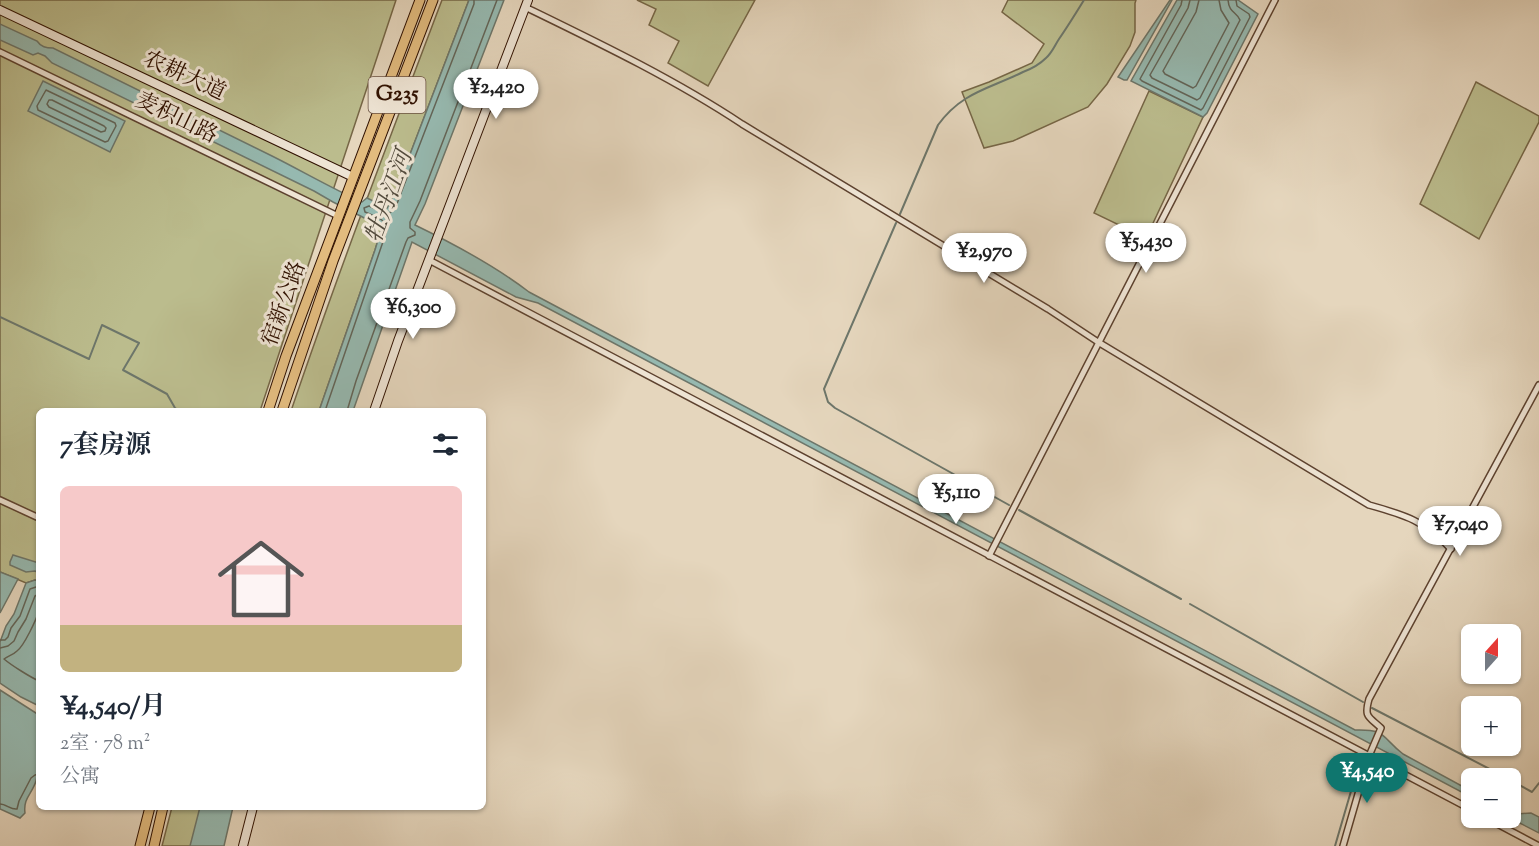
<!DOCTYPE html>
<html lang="zh">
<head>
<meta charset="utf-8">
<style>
  body { margin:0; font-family:"Sorts Mill Goudy","Noto Serif SC",serif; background:#f2f2f3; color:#1f2937; height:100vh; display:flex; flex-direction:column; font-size:22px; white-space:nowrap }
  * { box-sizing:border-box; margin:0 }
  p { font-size:20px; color:#747a83 }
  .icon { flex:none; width:33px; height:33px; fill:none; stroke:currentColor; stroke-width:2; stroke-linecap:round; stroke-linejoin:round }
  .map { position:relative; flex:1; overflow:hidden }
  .drawer { position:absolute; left:36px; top:408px; width:450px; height:402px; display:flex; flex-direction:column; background:#fff; border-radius:9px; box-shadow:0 2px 4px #0004 }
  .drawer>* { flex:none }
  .needle { width:39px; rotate:21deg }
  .fabs { position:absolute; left:1461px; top:624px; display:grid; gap:12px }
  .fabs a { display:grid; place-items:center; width:60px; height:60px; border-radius:9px; background:#fff; box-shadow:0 2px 4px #0004; font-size:30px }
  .price { position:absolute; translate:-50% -51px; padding:0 14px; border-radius:21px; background:#fff; color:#222; font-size:20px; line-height:39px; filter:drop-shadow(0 2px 3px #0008) }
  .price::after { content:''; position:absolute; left:50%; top:36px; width:18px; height:14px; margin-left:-9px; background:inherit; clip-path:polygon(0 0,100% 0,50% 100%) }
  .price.selected { background:#0f766e; color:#fff }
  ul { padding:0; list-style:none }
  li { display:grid; align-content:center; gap:12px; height:318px; padding:0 24px }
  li+li { border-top:2px solid #e0e1e3 }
  li span { display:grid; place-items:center; height:186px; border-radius:9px; color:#555 }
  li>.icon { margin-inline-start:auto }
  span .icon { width:108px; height:108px; fill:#fffc; stroke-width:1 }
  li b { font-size:26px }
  h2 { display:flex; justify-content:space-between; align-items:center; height:72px; padding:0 24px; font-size:26px }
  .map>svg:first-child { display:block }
  .green { fill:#bbbc8d; stroke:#766646; stroke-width:1.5 }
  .water { fill:#96b9b0; stroke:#6d766a; stroke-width:1.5 }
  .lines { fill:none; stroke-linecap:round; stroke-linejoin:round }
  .shore { stroke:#636558; stroke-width:1.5 }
  .stream { stroke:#6d766a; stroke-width:2 }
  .street-casing { stroke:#5d422f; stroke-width:8 }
  .secondary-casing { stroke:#301100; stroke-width:10 }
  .highway-casing { stroke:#301100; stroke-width:11 }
  .street { stroke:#eee4d4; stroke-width:5 }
  .secondary { stroke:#eee4d4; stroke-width:8 }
  .highway { stroke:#e2bb7e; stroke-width:9 }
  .labels { text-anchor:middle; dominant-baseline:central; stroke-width:6; stroke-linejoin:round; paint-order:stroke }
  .shield { fill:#eee4d4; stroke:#695040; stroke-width:1.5 }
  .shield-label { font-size:21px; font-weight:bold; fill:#301100 }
  .street-label { font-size:22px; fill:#301100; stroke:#eee4d4 }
  .water-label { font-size:24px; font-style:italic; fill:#544c3e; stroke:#eee4d4 }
</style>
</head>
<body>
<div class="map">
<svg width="1539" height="846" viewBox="0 0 1539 846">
  <rect width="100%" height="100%" fill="#e5d6bd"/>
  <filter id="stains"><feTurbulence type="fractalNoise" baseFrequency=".00333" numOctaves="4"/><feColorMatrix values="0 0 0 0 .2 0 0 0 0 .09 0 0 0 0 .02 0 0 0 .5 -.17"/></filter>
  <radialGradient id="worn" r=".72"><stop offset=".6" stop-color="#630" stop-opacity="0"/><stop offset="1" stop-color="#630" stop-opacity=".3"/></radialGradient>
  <!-- green -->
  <g class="green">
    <polygon points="0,0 396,0 260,411 39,411 39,581 35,580 26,583 0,572"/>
    <path d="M 442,0 L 469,0 L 396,191 L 388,208 L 375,250 L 319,411 L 291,411 C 338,273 390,137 442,0 Z"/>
    <polygon points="637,0 755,0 708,86 668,63 679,41 649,25 656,9"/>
    <polygon points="1008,0 1136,0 1135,3 1135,32 1130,46 1107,84 1088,107 1013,141 984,148 962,92 989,82 1032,63 1044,44 1002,12"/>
    <polygon points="1476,82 1539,116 1539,122 1479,239 1420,204"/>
    <polygon points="1149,91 1203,117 1146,238 1094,213"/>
    <polygon points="172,807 202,807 191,846 162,846"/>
  </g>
  <!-- water -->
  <g class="water">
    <path d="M 469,0 L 504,0 L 425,204 L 415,225 C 454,244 494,265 529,292 L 1355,730 C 1387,729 1381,737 1403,754 L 1471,791 L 1471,797 L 538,303 L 516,297 L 412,242 L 353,411 L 319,411 L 375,250 L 382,227 L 333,202 L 314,191 L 52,63 L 45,56 L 38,53 L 33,55 L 0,40 L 0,24 L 37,41 C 41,47 46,48 53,48 C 126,84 199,120 272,156 C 302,171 331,188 362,202 L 367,198 L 387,208 L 396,191 Z"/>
    <polygon points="1170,0 1172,0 1127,80 1124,80 1118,77"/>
    <polygon points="1177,0 1238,0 1258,14 1207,113 1203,117 1131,81"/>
    <polygon points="43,81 125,121 110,152 28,111"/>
    <polygon points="13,555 39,563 39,573 35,571 26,572 10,565 10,562"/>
    <polygon points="0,572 18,579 0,613"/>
    <polygon points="35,580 39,581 39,706 21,697 0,683 0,642 6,626 14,614 26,583"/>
    <path d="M 0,690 L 39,715 L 39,751 C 35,760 39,771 36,781 C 32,794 23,798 25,813 L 20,818 L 0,809 Z"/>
    <polygon points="200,807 233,807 224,846 190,846"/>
    <polygon points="1511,812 1517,814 1531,813 1539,817 1539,833 1510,818"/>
  </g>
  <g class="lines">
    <!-- shore -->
    <g class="shore">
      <polyline points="1182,0 1181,5 1140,79 1142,81 1201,110 1203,108 1250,17 1249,14 1237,6 1236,0"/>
      <path d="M 1190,0 L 1188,8 L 1150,75 L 1152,78 L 1197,100 L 1200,98 L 1240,20 C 1237,12 1229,13 1228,0"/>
      <polyline points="1199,0 1196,12 1163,71 1165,74 1193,88 1196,86 1229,23 1221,10 1219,0"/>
      <polygon points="46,90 115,123 116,126 108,141 105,142 38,110 37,106"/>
      <polygon points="49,100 52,100 104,126 106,128 105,131 101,132 49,107 47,104"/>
      <path d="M 325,411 L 387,230 C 387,219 374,216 365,212 L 364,208 L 369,206 L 387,214 C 395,212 398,201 401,193 L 474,4 L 474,0"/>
      <polyline points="347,411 356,381 406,242 408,238 415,235 415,232 410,228 410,222 420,201 497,0"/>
      <path d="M 39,611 C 36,620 24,646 17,651 C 13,655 8,656 4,659 C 11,665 30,677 39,681"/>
      <polyline points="0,640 5,640 8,637 11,628 20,616 30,589 39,586"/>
      <polyline points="0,648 8,646 14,641 18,632 26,619 35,596 39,594"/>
      <path d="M 0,804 C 6,804 11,810 17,809 L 19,801 L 31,778 L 35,775 L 39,774"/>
    </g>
    <!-- stream -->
    <g class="stream">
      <path d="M 900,214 L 938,125 C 962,92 989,89 1023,72 C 1031,69 1040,64 1046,58 C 1052,53 1055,45 1059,39 C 1068,26 1076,13 1084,0"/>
      <polyline points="896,223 824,389 828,402 835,408 1009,505"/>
      <polyline points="0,317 89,359 102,325 139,343 123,370 167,394 175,408 180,411"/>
      <polyline points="1019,510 1181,599"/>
      <polyline points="1190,604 1363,702"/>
      <polyline points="1372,708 1507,778"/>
      <polyline points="1510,780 1532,792 1539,783"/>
      <polyline points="1335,846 1356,774"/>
    </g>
    <!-- street casing -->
    <g class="street-casing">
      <g id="street">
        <path d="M 525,7 C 599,43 674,79 742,124 L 1048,309 L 1098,342 L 1369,505 C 1405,515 1425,521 1451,549"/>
        <polyline points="0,52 338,216"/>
        <polyline points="429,260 1472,810"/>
        <polyline points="0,500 39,518"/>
        <polyline points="989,556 1275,0"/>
        <polyline points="1486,818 1539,846"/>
        <path d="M 1343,846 L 1369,756 L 1381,728 C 1368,716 1364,717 1369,699 L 1539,385"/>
      </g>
    </g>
    <!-- secondary casing -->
    <g class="secondary-casing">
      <g id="secondary">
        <polyline points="0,10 353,177"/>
        <polyline points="374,411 398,341 528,0"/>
        <polyline points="243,846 253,807"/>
      </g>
    </g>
    <!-- highway casing -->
    <g class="highway-casing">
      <g id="highway">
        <polyline points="268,411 286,356 420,0"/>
        <polyline points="282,411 333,261 433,0"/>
        <polyline points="140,846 150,807"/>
        <polyline points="154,846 163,807"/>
      </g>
    </g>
    <!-- street -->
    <use href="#street" class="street"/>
    <!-- secondary -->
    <use href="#secondary" class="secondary"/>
    <!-- highway -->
    <use href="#highway" class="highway"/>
  </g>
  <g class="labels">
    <!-- shield labels -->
    <rect class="shield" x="368.5" y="77" width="57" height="36" rx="4.5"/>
    <g class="shield-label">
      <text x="397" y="95">G235</text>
    </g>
    <!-- street labels -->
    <g class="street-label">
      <text transform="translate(184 77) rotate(25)">农耕大道</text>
      <text transform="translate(176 119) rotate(26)">麦积山路</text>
      <text transform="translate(285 304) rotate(-70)">宿新公路</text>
    </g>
    <!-- water labels -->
    <g class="water-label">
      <text transform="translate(390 197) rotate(-70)">牡丹江河</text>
    </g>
  </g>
  <rect width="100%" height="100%" filter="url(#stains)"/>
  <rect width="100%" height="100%" fill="url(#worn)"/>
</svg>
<div class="fabs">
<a><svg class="needle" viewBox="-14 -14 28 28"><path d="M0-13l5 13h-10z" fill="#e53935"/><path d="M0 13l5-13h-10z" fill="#747a83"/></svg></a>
<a>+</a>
<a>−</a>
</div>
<b class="price" style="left:496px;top:120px">¥2,420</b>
<b class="price" style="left:1146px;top:274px">¥5,430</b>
<b class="price" style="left:984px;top:284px">¥2,970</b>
<b class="price" style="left:413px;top:340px">¥6,300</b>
<b class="price" style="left:956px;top:525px">¥5,110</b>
<b class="price" style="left:1460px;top:557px">¥7,040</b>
<b class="price selected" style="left:1367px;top:804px">¥4,540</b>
<section class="drawer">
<h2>7套房源<svg class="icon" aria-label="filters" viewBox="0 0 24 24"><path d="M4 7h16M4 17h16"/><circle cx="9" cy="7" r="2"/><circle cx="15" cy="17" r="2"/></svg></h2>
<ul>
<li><span style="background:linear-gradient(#f6c9c9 75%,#c2b280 0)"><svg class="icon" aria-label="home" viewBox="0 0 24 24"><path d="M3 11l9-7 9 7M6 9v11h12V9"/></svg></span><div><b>¥4,540/月</b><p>2室 · 78 m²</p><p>公寓</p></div></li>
</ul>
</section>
</div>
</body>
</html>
